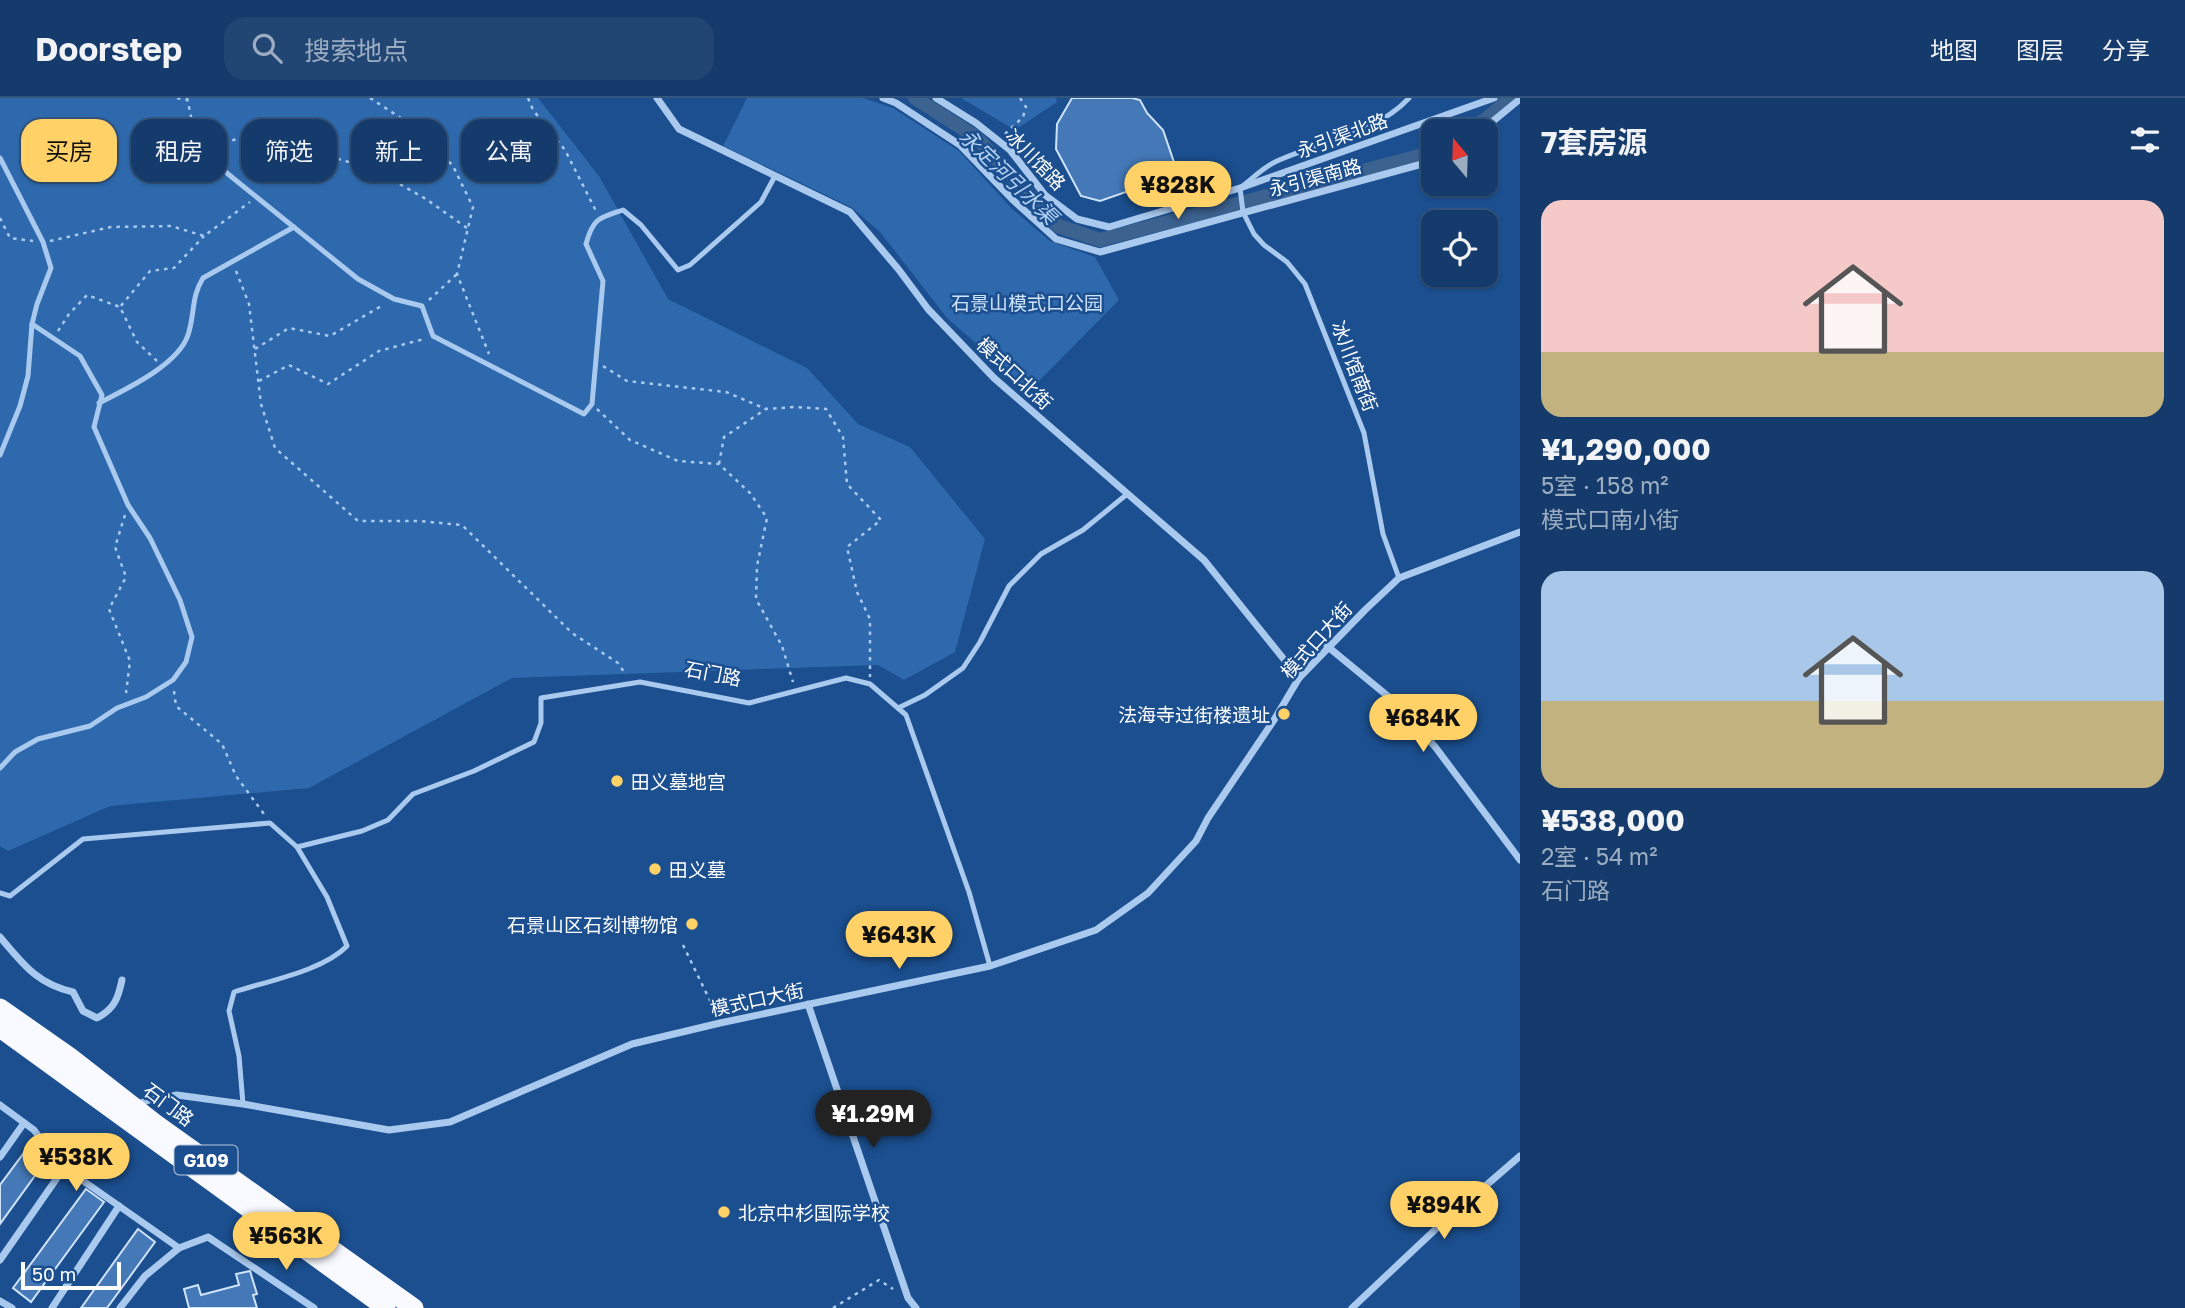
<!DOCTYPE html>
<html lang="zh">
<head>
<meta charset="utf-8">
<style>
  body { margin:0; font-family:"Golos Text","Noto Sans SC",sans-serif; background:#214673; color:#f1f3f6; height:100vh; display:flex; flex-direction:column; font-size:26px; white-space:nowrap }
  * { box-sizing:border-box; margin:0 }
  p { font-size:23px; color:#9dadc1 }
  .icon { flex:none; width:38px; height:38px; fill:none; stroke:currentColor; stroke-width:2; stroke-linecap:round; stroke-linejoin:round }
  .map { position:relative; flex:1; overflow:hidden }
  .details { display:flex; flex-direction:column; background:#143b6b; width:665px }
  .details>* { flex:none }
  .guide { position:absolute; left:21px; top:21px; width:665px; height:63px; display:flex; gap:14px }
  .needle { width:46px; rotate:341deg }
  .controls { position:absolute; left:1421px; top:21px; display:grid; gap:14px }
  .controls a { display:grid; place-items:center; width:77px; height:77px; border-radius:14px; background:#143b6b; box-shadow:0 2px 5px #0004,0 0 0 2px #33557e; font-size:35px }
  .scale { position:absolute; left:21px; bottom:18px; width:100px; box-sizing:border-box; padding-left:7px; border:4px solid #fff; border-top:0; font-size:19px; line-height:24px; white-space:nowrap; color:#fff; -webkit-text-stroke:5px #1b4f8f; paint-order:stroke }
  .price { position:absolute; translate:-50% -60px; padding:0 16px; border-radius:24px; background:#ffd166; color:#111; font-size:23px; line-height:46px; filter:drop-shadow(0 2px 4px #0008) }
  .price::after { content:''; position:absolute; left:50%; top:42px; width:21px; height:16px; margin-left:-10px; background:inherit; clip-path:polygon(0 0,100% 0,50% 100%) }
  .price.active { background:#222; color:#fff }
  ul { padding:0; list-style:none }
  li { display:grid; align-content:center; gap:14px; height:371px; padding:0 21px }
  li span { display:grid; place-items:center; height:217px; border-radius:21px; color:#555 }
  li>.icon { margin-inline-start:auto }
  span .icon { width:126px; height:126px; fill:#fffc; stroke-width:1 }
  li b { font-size:30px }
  h2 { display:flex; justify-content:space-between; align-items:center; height:84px; padding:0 21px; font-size:30px }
  .chip { padding:0 24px; border-radius:21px; background:#143b6b; box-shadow:0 2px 5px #0004,0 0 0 2px #33557e; font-size:24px; line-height:63px }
  .chip.active { background:#ffd166; color:#111 }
  header { display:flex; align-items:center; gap:42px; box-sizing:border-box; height:98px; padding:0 35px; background:#143b6b; border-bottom:2px solid #33557e }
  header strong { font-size:33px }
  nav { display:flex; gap:38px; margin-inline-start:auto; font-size:24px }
  .search { width:490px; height:63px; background:#214673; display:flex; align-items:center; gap:18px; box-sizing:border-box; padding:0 24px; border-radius:21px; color:#9dadc1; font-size:26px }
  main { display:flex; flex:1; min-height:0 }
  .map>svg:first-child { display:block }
  .green { fill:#2e69ad }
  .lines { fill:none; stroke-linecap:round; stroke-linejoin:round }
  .canal { stroke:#3c6290; stroke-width:14 }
  .building { fill:#4478b7; stroke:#cfe3fa; stroke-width:2 }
  .path { stroke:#a9c9ee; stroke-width:2.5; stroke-dasharray:3.5 5; stroke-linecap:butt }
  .service { stroke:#a9c9ee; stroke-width:5 }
  .minor { stroke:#a9c9ee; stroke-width:7 }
  .trunk { stroke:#f8faff; stroke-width:19 }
  .poi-dot { fill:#ffd166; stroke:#1b4f8f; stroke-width:2.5 }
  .labels { text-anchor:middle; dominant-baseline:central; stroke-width:5; stroke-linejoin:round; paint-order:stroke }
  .shield { fill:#1b4f8f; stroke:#bbcadd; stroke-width:2 }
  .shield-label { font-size:18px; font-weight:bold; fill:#fff }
  .street-label { font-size:19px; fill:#fff; stroke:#1b4f8f }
  .park-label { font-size:19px; fill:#cfe3fa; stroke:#1b4f8f }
  .poi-label { font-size:19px; fill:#fff; stroke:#1b4f8f; text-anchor:start }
  .water-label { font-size:21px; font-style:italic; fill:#b5d3f5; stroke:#1b4f8f }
</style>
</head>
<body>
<header>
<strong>Doorstep</strong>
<div class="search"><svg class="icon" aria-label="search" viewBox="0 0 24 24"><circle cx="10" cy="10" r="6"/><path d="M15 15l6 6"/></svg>搜索地点</div>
<nav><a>地图</a><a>图层</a><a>分享</a></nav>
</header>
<main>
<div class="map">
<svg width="1520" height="1210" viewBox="0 0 1520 1210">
  <rect width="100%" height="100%" fill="#1b4f8f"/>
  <!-- green -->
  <g class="green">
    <polygon points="0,0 538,0 599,78 668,201 807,270 858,326 910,349 985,441 955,554 904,582 878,567 512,580 309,690 110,708 8,753 0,748"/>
    <polygon points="747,0 863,0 893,10 959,53 1012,111 1050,143 1095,159 1119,202 1030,292 948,221 880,134 851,109 723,48"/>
    <polygon points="961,0 1056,0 1057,4 1015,32"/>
  </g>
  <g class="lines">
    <!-- canal -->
    <g class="canal">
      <polyline points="915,0 976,39 1058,128 1100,142 1427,56 1433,53"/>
      <polyline points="1466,33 1486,21 1511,0"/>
    </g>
  </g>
  <!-- building -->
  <g class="building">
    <polygon points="1072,0 1132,0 1140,2 1147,15 1163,32 1178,76 1100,103 1081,98 1056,51 1057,26"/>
    <polygon points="32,1044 50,1057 0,1126 0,1087"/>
    <polygon points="86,1091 104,1104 31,1204 13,1190"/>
    <polygon points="138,1131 155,1144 107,1210 81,1210"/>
    <polygon points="250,1173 257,1196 253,1197 257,1210 189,1210 184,1191 198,1187 201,1197 239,1187 236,1176"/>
  </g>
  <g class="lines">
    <!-- path -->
    <g class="path">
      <polyline points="177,0 186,2"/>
      <polyline points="187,0 195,37"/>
      <polyline points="370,0 418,31 453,68 473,109 457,176 489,256"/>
      <polyline points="528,0 533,12 565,52 596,113"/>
      <polyline points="1005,36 1023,19 1026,9 1020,0"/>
      <polyline points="217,50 248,35 373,71 426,101 467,130"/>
      <polyline points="0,120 10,140 33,143"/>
      <polyline points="50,143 111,129 171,128 204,138 250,104"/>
      <polyline points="236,173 249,206 261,306 275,350 358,423 419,423 462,427 572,535 618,565 626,577"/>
      <polyline points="429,202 457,176"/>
      <polyline points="58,233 69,216 87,197 120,209"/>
      <polyline points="255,251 289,230 330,238 383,207"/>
      <polyline points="157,263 137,244 120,209 150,173 174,170 204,138"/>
      <polyline points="603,268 627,283 726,294 766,311"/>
      <polyline points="259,283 289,267 328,286 379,253 424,241"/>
      <polyline points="597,311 630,342 678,363 719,366 750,395 767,420 757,468 756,501 782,548 793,584"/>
      <polyline points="719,366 724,339 766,311 794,309 826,311 843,339 847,386 881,422 847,449 857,494 870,521 870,579"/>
      <polyline points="125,417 115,449 126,479 109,511 130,563 126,595"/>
      <polyline points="174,593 176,608 222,646 236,678 264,716"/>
      <polyline points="683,847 716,915"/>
      <polyline points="833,1210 879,1182 893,1191"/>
    </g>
    <!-- service -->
    <g class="service">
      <path d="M 196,44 L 228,76 L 358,181 L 394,201 L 422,208 L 433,238 L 584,316 L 592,306 L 603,183 L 586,146 C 593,120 599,120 623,112 L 641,127 L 678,172 L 690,167 L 761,104 L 775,78"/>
      <polyline points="0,60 43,144 51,170 37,206 32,226 28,278 20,308 0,357"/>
      <path d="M 99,305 C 126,291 178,267 188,237 C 195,216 191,199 203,180 L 294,129"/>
      <path d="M 1399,480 L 1383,436 L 1364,335 L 1305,186 L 1287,164 L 1264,147 L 1254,136 L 1243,114 L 1240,90 C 1251,82 1262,70 1275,64 C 1318,44 1376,36 1409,0"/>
      <polyline points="898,610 925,597 963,570 980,544 1009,488 1041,456 1083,432 1126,397"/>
      <polyline points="0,670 15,654 38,641 90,628 117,610 146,599 173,582 186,564 192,539 180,502 150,440 128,407 94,329 102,297 80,258 32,226"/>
      <polyline points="297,749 362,733 388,722 413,696 474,673 534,644 541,625 541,600 640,584 749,605 846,580 870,586 906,617 969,794 990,868"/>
      <path d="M 0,795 L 10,798 L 83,741 L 270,725 L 297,749 L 327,799 L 347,848 C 323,873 267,883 234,894 L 229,913 L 239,958 L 243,1006"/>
    </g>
    <!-- minor -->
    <g class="minor">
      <polyline points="657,0 679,31 850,114 899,172 928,211 994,280 1204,462 1299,580"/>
      <polyline points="883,0 896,5 960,47 1014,103 1056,141 1100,154 1422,66 1433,60"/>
      <polyline points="936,0 976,25 1010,52 1045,97 1077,121 1109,129 1240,90 1494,0"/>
      <polyline points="1481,33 1520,1"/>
      <polyline points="1327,548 1401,609 1436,650 1520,762"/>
      <path d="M 0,839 C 23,866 37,886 73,894 L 83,913 L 97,920 C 114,911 118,901 122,882"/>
      <polyline points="808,906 908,1200 916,1210"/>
      <polyline points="0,1007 34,1032 59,1066 179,1150"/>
      <polyline points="135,1007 149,1002 177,997 243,1006 389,1032 450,1024 632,946 720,925 990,868 1096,832 1148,795 1196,743 1208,720 1274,622 1299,580 1365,512 1399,480 1520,434"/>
      <polyline points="0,1059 24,1025"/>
      <polyline points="0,1162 64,1070"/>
      <polyline points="0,1203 12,1210"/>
      <polyline points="52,1210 119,1108"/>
      <polyline points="120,1210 145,1178 179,1150 208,1139 314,1210"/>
      <polyline points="1352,1210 1438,1129 1520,1058"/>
    </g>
    <!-- trunk -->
    <g class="trunk">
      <polyline points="0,910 70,959 156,1026 414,1210"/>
      <polyline points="0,930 386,1210"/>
    </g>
  </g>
  <!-- markers -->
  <g class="poi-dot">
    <circle cx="1284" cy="616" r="7"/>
    <circle cx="617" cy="683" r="7"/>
    <circle cx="655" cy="771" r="7"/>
    <circle cx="692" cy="826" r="7"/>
    <circle cx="724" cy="1114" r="7"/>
  </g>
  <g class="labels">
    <!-- shield labels -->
    <rect class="shield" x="174.5" y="1047.5" width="63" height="29" rx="5"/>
    <g class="shield-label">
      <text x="206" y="1062">G109</text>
    </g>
    <!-- street labels -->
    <g class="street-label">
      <text transform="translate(1342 37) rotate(-20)">永引渠北路</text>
      <text transform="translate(1036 61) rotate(46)">冰川馆路</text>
      <text transform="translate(1315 79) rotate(-15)">永引渠南路</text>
      <text transform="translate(1355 268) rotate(69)">冰川馆南街</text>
      <text transform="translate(1015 275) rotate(43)">模式口北街</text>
      <text transform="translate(1316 542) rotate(-48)">模式口大街</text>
      <text transform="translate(713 575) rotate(11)">石门路</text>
      <text transform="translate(757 901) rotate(-12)">模式口大街</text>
      <text transform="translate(169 1006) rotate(37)">石门路</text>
    </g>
    <!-- park labels -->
    <g class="park-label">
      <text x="1027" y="204">石景山模式口公园</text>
    </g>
    <!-- poi labels -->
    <g class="poi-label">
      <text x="1270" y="616" text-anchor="end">法海寺过街楼遗址</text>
      <text x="631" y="683">田义墓地宫</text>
      <text x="669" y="771">田义墓</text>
      <text x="678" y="826" text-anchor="end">石景山区石刻博物馆</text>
      <text x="738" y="1114">北京中杉国际学校</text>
    </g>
    <!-- water labels -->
    <g class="water-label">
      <text transform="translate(1009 78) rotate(44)">永定河引水渠</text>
    </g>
  </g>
</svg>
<div class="controls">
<a><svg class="needle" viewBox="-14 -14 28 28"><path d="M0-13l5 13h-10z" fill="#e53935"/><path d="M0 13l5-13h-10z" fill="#9dadc1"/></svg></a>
<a><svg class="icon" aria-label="locate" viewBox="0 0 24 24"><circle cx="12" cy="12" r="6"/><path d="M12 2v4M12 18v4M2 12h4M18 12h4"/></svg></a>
</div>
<div class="scale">50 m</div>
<b class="price" style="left:1178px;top:123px">¥828K</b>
<b class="price" style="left:1423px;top:656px">¥684K</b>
<b class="price" style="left:899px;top:873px">¥643K</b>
<b class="price active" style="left:873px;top:1052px">¥1.29M</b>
<b class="price" style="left:76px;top:1095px">¥538K</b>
<b class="price" style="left:1444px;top:1143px">¥894K</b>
<b class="price" style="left:286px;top:1174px">¥563K</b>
<div class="guide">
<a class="chip active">买房</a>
<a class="chip">租房</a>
<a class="chip">筛选</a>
<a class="chip">新上</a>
<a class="chip">公寓</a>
</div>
</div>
<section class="details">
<h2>7套房源<svg class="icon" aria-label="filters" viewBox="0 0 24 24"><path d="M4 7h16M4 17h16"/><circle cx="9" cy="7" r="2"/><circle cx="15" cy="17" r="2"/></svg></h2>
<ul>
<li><span style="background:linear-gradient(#f6c9c9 70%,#c2b280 0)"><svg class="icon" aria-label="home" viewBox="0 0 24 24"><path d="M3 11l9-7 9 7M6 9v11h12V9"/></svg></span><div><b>¥1,290,000</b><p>5室 · 158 m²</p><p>模式口南小街</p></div></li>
<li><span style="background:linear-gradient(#a9c7e8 60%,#c2b280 0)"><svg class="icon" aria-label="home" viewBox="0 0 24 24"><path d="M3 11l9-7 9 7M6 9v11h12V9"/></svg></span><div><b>¥538,000</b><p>2室 · 54 m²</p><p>石门路</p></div></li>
</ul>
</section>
</main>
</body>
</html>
